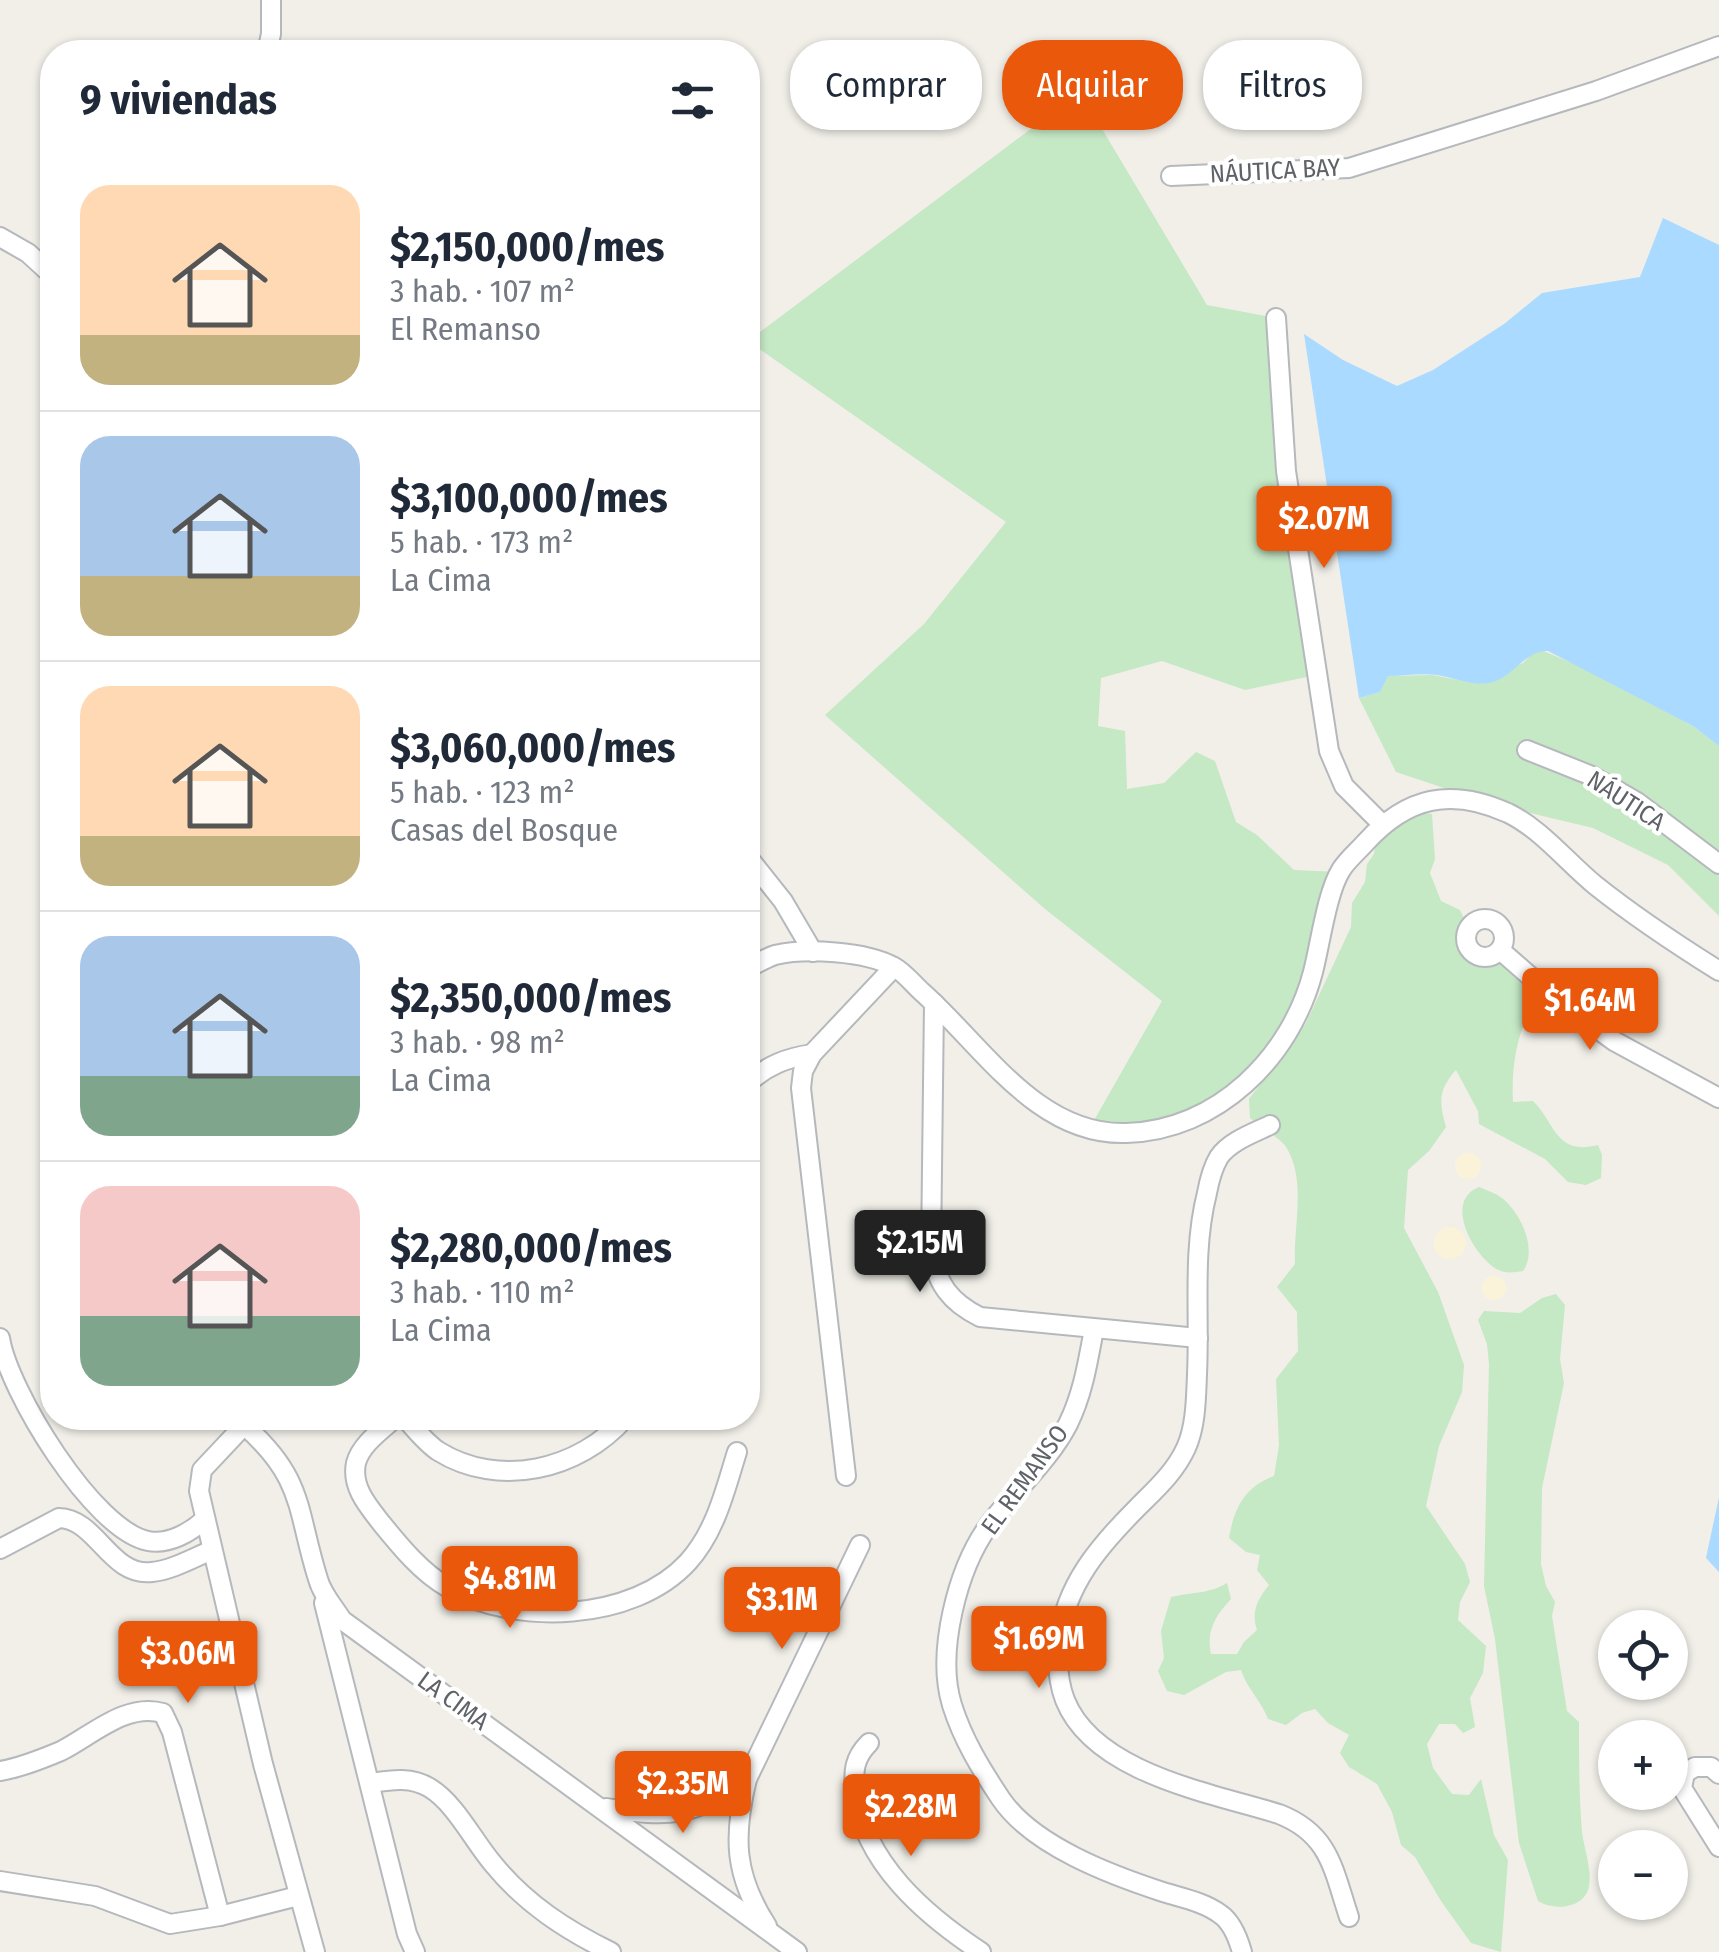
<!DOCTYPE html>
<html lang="es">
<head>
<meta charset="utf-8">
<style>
  body { margin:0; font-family:"Fira Sans Condensed",sans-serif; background:#f6f6f7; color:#1f2937; height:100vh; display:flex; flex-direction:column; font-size:38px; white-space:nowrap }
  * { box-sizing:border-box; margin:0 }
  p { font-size:32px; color:#747a83 }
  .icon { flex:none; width:55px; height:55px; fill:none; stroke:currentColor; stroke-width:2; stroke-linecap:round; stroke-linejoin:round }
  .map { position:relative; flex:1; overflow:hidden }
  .sheet { position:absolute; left:40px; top:40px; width:720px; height:1390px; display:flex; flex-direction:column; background:#fff; border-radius:40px; box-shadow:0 2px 8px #0004 }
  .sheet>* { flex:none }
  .banner { position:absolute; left:790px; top:40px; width:778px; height:90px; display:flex; gap:20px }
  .tools { position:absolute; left:1598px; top:1610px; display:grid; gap:20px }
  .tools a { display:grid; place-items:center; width:90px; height:90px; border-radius:50%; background:#fff; box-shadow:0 2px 8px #0004; font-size:50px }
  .price { position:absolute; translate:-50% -85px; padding:0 22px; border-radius:10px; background:#ea580c; color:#fff; font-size:32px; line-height:65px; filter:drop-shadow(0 2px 5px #0008) }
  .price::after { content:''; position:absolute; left:50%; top:60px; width:30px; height:22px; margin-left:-15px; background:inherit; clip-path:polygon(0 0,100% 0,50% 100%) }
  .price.current { background:#222; color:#fff }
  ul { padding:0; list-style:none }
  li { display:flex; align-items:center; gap:30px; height:250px; padding:0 40px }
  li+li { border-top:2px solid #e0e1e3 }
  li span { display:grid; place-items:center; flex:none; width:280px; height:200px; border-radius:30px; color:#555 }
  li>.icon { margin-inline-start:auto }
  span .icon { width:120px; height:120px; fill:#fffc; stroke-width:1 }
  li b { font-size:42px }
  h2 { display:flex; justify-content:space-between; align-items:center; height:120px; padding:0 40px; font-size:42px }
  .tag { padding:0 35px; border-radius:40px; background:#fff; box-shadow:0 2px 8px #0004; font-size:35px; line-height:90px }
  .tag.current { background:#ea580c; color:#fff }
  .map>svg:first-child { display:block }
  .green { fill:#c5e8c5 }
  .sand { fill:#fbf3d9 }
  .water { fill:#aadaff }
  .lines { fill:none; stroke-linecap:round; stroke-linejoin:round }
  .street-casing { stroke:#b5b8bc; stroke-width:22 }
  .street { stroke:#fff; stroke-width:18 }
  .labels { text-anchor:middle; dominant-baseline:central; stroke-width:8; stroke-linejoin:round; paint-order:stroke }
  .street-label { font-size:25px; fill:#5f6368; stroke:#fff }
</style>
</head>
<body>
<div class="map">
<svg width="1719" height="1952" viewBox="0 0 1719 1952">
  <rect width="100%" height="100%" fill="#f1efe8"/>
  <!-- green -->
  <g class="green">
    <polygon points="1080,92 1207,305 1276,318 1316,675 1245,690 1162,661 1101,678 1098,726 1125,731 1127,789 1164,783 1196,752 1215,761 1236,822 1257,835 1294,870 1339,872 1277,1053 1185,1122 1088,1131 1162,1001 1045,909 825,715 924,624 1006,522 748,341"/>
    <polygon points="1541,650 1579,666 1693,726 1719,746 1719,916 1668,865 1593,828 1489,803 1396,772 1359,698 1380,692 1387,676 1433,675 1468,682 1523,663 1535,651"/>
    <path d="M 1417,812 L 1432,814 L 1435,859 L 1430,873 L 1441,901 L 1460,910 L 1480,952 L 1519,973 L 1535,1000 C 1517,1032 1511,1066 1513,1102 L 1533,1101 C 1555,1122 1555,1156 1598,1145 L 1602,1155 L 1601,1178 L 1586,1185 L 1568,1182 L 1545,1159 L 1479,1124 L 1478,1111 L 1456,1070 C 1438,1090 1439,1102 1446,1127 L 1429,1151 L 1408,1170 L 1404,1228 L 1438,1292 L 1464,1365 L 1462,1392 L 1439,1446 L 1426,1506 L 1465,1564 L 1470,1582 L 1460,1602 L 1458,1620 L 1486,1646 L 1483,1673 L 1470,1698 L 1475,1727 L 1463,1733 L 1455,1724 L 1439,1724 L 1427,1744 L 1433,1768 L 1452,1794 L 1469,1795 L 1481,1779 L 1494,1835 L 1508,1860 L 1501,1952 L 1471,1943 L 1441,1901 L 1415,1857 L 1401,1845 L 1392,1812 L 1377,1784 L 1349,1767 L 1340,1753 L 1349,1735 L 1328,1723 L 1315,1709 L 1302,1713 L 1286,1725 L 1268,1719 C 1261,1700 1247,1689 1241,1670 L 1226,1672 L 1184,1695 L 1167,1691 L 1158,1671 L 1164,1658 L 1161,1631 L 1171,1597 C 1192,1592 1209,1594 1227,1583 L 1231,1599 C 1215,1616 1206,1631 1211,1654 L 1237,1654 L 1244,1642 L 1257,1630 C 1251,1612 1257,1600 1269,1585 L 1257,1570 L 1260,1555 L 1246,1552 L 1229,1538 C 1234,1509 1244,1487 1274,1476 L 1279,1445 L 1276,1379 L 1298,1351 L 1297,1312 L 1277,1287 L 1295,1264 C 1293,1228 1307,1180 1286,1147 C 1281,1139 1259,1126 1250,1118 L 1249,1099 L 1305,1025 L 1351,927 L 1352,903 L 1365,882 L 1367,864 L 1374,854 L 1376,838 Z"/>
    <path d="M 1479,1187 C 1486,1190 1495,1193 1502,1198 C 1521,1213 1538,1250 1523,1271 C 1515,1272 1506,1274 1499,1270 C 1477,1261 1441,1202 1479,1187 Z"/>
    <path d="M 1556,1294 L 1565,1305 L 1560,1359 L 1564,1383 L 1542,1488 L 1541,1564 L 1546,1586 L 1555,1602 L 1552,1616 L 1567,1711 L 1579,1722 C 1579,1758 1579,1796 1582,1832 C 1584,1849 1592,1869 1589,1886 C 1585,1909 1554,1911 1538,1901 L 1519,1843 L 1495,1639 L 1484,1586 L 1489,1364 L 1487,1344 L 1478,1320 L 1484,1311 L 1520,1313 L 1542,1298 Z"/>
  </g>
  <!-- sand -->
  <g class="sand">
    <circle cx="1468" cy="1166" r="13"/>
    <circle cx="1450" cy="1243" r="16"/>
    <circle cx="1494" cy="1288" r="12"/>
  </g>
  <!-- water -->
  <g class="water">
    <path d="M 1663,218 L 1719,245 L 1719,746 L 1693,726 L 1548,651 C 1527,649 1514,676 1493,682 C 1475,687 1455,678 1437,675 C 1421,673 1404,676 1388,676 L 1380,692 L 1359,698 L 1304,334 L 1343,360 L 1397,386 L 1433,370 L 1504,324 L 1542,293 L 1640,277 Z"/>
    <polygon points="1719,1497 1719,1572 1706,1558"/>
  </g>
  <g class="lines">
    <!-- street casing -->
    <g class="street-casing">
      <g id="street">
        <polyline points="267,52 271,34 271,0"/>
        <polyline points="1171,176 1349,168 1596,91 1719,46"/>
        <polyline points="0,237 28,253 52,275"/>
        <polyline points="1276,318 1286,471 1329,751 1344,786 1382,824"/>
        <polyline points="1527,750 1592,776 1637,802 1719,864"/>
        <polyline points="748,857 783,901 813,952"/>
        <circle cx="1485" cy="938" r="19"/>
        <polyline points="1500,950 1555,998 1614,1041 1719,1098"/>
        <path d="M 748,968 C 756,964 766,958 775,955 C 805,948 866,951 894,967 C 904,972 913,984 922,992 C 982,1045 1037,1136 1126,1133 C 1217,1131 1291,1057 1313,972 C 1320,945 1327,892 1341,870 C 1347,860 1358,851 1366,842 C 1407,797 1451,787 1508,813 C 1541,829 1567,862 1595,885 C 1635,917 1676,944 1719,971"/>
        <path d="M 934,1003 L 931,1251 C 937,1284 950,1302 980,1317 L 1198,1338"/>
        <path d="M 748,1083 C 768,1065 786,1058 812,1054"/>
        <path d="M 1270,1125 C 1254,1133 1230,1141 1219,1157 C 1213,1167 1209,1182 1207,1193 C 1192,1252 1200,1314 1197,1374 C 1196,1398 1196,1426 1186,1448 C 1175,1472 1156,1489 1138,1507 C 1100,1545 1065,1585 1059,1640 C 1057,1659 1058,1682 1065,1700 C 1094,1773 1211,1793 1279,1814 C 1330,1834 1333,1869 1349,1917"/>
        <path d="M 1094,1329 C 1088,1361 1083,1394 1068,1424 C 1049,1461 1014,1491 989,1525 C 957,1569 936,1653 952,1705 C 963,1740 981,1769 1001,1799 C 1033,1846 1111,1875 1163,1892 C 1182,1898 1204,1902 1220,1914 C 1232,1922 1238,1938 1242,1952"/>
        <path d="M 0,1338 C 8,1390 93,1530 148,1541 C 169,1545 191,1532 205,1519"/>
        <polyline points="251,1418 202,1470 199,1491 263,1764 315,1952"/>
        <path d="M 395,1418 C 382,1430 361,1444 356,1463 C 351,1487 368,1506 382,1524 C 400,1546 421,1572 447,1587 C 515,1626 633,1622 688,1562 C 716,1531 725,1490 737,1452"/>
        <path d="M 405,1418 C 415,1429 426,1443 438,1451 C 499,1489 579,1470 625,1418"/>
        <path d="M 244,1425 C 305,1479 296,1509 318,1579 C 322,1594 334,1607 342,1620 L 797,1952"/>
        <polyline points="846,1476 801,1088 803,1071 812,1054 894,967"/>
        <path d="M 0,1549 L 59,1518 C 97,1519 110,1577 152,1572 C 172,1570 193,1558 212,1550"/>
        <polyline points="324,1603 407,1934 415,1952"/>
        <path d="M 869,1743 C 854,1758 853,1771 855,1792 C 864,1863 925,1915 981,1952"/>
        <path d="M 0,1771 C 20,1768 42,1759 61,1751 C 91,1736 126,1702 163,1713 L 172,1732 L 220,1916"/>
        <polyline points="1719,1774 1711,1767 1695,1767 1685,1773 1682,1788 1719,1847"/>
        <path d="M 370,1783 C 390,1780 411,1776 430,1788 C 456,1804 474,1842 494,1865 C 526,1904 566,1930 611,1952"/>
        <path d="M 606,1808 C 671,1818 692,1817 747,1779"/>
        <polyline points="0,1881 95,1896 170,1924 220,1916 298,1896"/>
        <path d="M 767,1926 C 734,1875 733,1837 747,1779 L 860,1545"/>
      </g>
    </g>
    <!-- street -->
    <use href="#street" class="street"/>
  </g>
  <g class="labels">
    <!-- street labels -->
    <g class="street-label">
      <text transform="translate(1275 171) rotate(-3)">NÁUTICA BAY</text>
      <text transform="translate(1626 801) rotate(33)">NÁUTICA</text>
      <text transform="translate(1025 1480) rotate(-54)">EL REMANSO</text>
      <text transform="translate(453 1701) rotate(36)">LA CIMA</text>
    </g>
  </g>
</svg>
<div class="tools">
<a><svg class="icon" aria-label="locate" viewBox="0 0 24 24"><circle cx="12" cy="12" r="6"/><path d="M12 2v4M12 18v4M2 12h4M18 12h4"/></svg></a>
<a>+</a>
<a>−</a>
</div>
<b class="price" style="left:1324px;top:571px">$2.07M</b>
<b class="price" style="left:1590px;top:1053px">$1.64M</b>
<b class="price current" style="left:920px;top:1295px">$2.15M</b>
<b class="price" style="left:510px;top:1631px">$4.81M</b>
<b class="price" style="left:782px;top:1652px">$3.1M</b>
<b class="price" style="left:1039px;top:1691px">$1.69M</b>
<b class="price" style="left:188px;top:1706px">$3.06M</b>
<b class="price" style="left:683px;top:1836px">$2.35M</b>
<b class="price" style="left:911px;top:1859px">$2.28M</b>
<div class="banner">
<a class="tag">Comprar</a>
<a class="tag current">Alquilar</a>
<a class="tag">Filtros</a>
</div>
<section class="sheet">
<h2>9 viviendas<svg class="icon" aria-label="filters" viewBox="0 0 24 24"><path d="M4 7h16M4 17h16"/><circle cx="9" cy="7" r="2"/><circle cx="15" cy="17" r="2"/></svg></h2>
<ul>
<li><span style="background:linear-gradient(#ffd9b3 75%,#c2b280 0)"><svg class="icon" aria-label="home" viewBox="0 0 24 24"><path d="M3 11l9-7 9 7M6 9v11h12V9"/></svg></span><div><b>$2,150,000/mes</b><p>3 hab. · 107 m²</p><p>El Remanso</p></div></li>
<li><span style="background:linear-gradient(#a9c7e8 70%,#c2b280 0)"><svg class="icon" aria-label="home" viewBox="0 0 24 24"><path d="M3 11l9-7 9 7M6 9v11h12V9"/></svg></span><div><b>$3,100,000/mes</b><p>5 hab. · 173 m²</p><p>La Cima</p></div></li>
<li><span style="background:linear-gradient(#ffd9b3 75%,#c2b280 0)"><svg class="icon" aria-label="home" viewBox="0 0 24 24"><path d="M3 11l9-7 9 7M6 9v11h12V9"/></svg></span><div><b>$3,060,000/mes</b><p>5 hab. · 123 m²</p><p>Casas del Bosque</p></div></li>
<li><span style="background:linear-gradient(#a9c7e8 70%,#7fa58c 0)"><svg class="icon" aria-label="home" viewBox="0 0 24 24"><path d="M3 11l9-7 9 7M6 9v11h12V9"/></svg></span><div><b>$2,350,000/mes</b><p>3 hab. · 98 m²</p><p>La Cima</p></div></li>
<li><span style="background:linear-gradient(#f6c9c9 65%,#7fa58c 0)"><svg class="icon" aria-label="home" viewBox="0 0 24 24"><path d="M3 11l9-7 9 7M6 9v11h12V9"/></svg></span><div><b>$2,280,000/mes</b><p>3 hab. · 110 m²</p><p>La Cima</p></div></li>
</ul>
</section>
</div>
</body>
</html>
